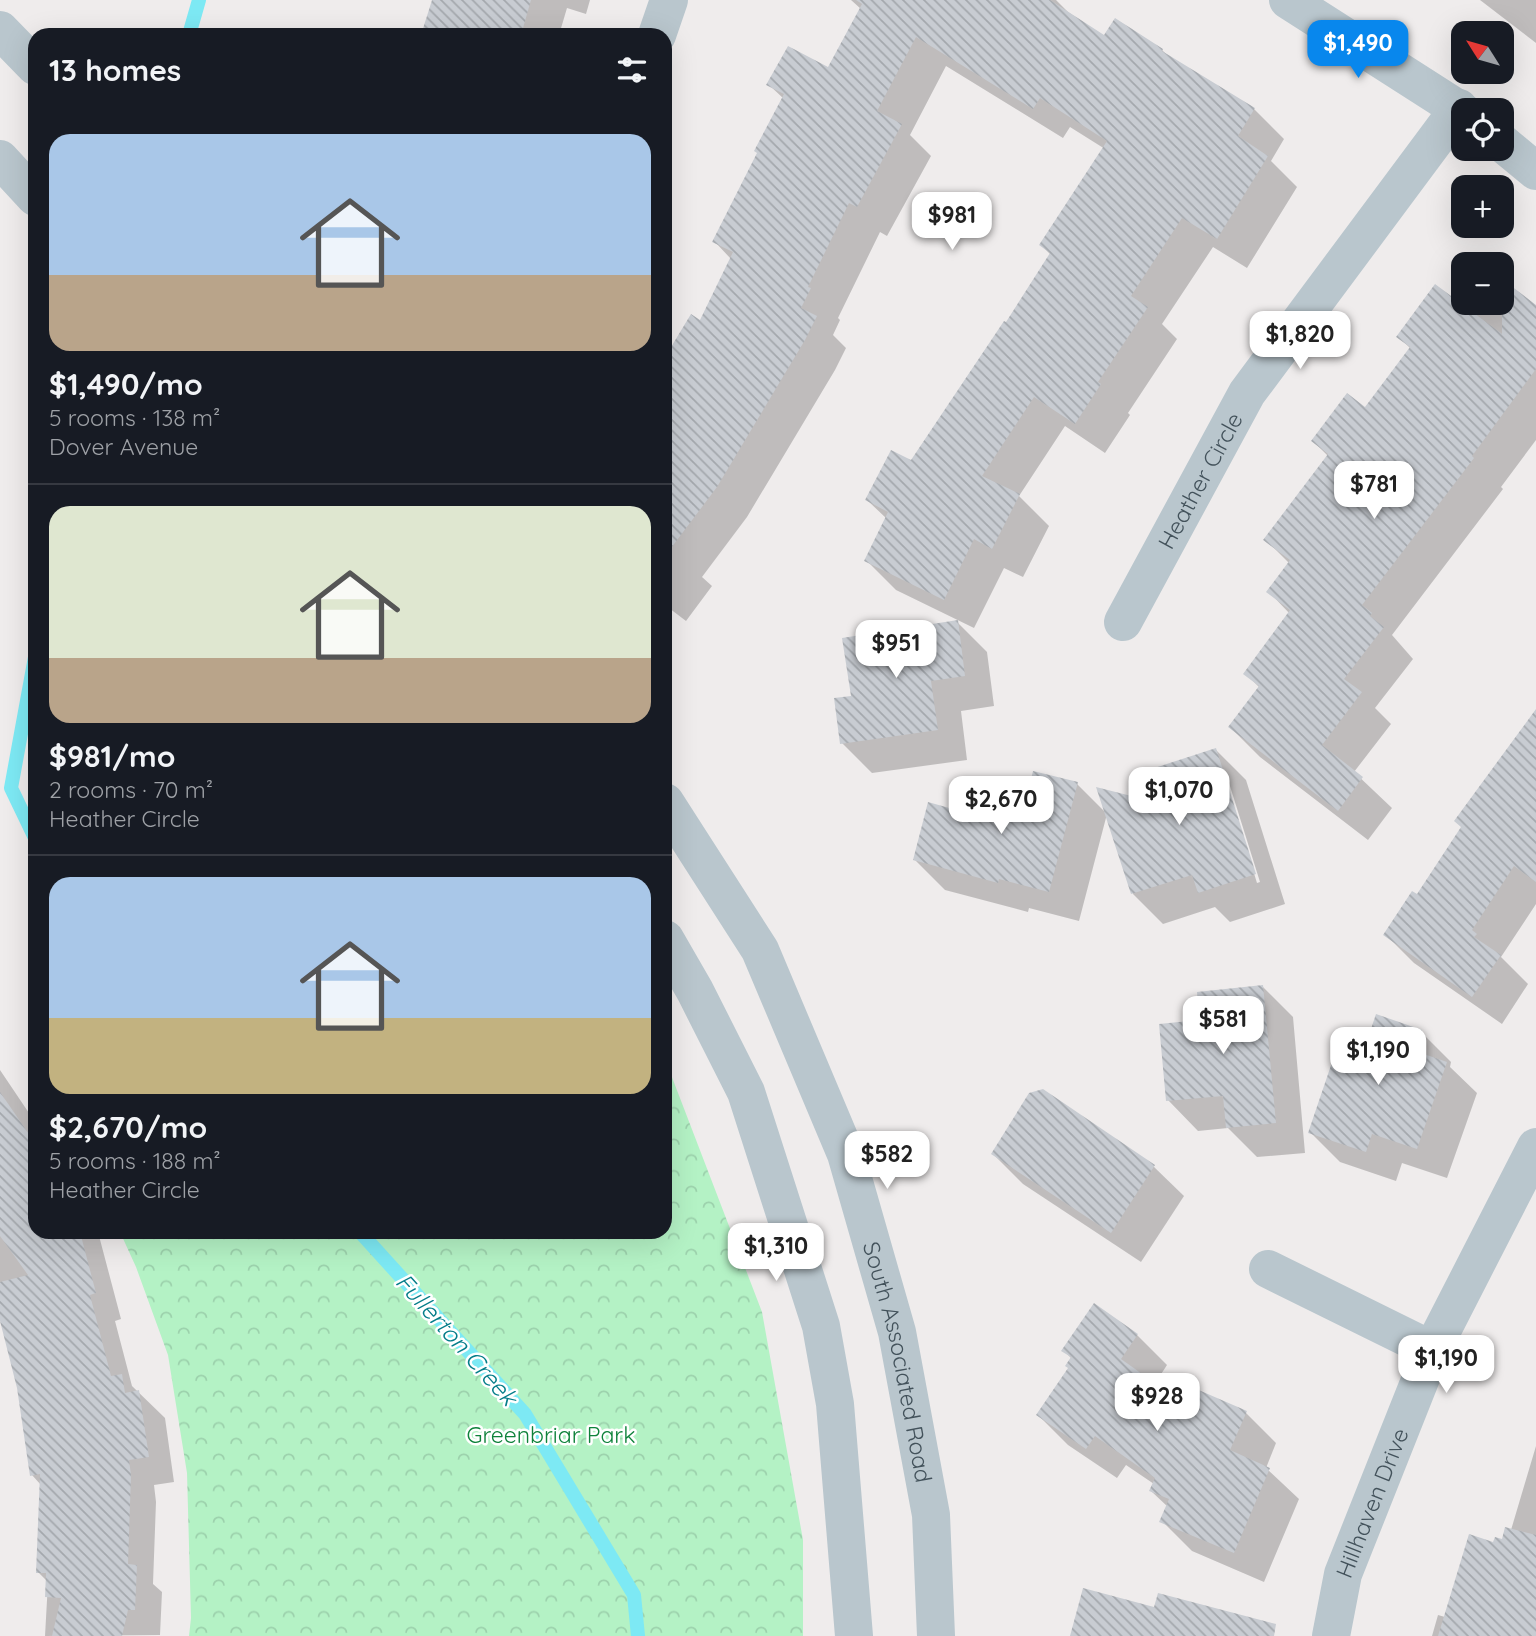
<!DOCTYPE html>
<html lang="en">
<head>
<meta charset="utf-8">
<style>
  body { margin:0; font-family:Quicksand,sans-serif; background:#242831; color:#f1f3f6; height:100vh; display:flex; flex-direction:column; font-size:26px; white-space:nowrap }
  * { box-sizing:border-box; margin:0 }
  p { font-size:23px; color:#9ea1a6 }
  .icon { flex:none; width:38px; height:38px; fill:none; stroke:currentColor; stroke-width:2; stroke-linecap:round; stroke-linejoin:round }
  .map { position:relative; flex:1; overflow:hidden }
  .details { position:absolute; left:28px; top:28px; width:644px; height:1211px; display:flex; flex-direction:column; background:#171b24; border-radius:21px; box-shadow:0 7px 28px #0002 }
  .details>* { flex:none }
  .needle { width:46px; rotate:307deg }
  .tools { position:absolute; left:1451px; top:21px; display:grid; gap:14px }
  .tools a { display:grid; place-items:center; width:63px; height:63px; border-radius:14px; background:#171b24; box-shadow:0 7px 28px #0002; font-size:35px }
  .price { position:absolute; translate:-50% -60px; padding:0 16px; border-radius:14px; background:#fff; color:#222; font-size:23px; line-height:46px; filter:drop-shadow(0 2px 4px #0008) }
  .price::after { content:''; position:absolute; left:50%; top:42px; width:21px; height:16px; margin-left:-10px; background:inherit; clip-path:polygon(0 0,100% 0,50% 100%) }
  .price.selected { background:#0887ed; color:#fff }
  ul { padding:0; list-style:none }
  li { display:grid; align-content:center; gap:14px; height:371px; padding:0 21px }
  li+li { border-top:2px solid #363941 }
  li span { display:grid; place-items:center; height:217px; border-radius:21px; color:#555 }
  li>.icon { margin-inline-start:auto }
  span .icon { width:126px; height:126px; fill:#fffc; stroke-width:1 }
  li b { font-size:30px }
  h2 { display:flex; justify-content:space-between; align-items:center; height:84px; padding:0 21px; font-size:30px }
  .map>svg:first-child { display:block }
  .park { fill:url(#park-crowns) }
  .shadow { fill:#0003; fill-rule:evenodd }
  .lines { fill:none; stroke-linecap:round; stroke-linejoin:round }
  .stream { stroke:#7de9f4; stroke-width:14 }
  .building { fill:url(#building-back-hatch) }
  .minor { stroke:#b9c6cd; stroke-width:38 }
  .labels { text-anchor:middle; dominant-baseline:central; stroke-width:5; stroke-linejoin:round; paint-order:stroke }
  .street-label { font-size:23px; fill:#43525b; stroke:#fff }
  .park-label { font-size:23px; fill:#0e823a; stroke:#fff }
  .water-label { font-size:24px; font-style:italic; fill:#047d89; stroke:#fff }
</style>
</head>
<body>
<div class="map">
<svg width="1536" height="1636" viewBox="0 0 1536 1636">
  <defs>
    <pattern id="park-crowns" width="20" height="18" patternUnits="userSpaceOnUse" patternTransform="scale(1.75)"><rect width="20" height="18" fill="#b4f2c5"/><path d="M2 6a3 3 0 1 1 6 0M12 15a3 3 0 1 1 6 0" fill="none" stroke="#9cd1ac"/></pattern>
    <pattern id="building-back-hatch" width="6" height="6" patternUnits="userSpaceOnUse" patternTransform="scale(1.75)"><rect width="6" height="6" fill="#c8ccd2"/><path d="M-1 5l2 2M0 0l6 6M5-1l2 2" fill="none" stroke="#a4a8ad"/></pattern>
  </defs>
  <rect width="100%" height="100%" fill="#efecec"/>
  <!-- park -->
  <polygon class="park" points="665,1059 762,1312 803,1540 803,1636 189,1636 191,1618 187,1473 168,1355 136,1267 120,1232 665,1232"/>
  <!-- shadow -->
  <g class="shadow">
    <polygon points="434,0 590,0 586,14 567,8 559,35 423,35"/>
    <polygon points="851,0 1056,0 1068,12 1105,37 1162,50 1169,57 1254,109 1284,139 1271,161 1297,187 1247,268 1213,247 1162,324 1177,339 1128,413 1130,415 1105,453 1065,426 1019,496 1049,526 1023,577 1004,568 974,628 896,590 866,560 887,519 867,500 912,462 1007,324 1051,255 1041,245 1105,149 1070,127 1063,138 946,66 910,135 931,156 887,236 880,232 838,318 840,320 833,335 846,348 835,370 747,517 702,577 712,586 686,621 665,605 665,360 700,322 731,259 715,242 784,99 768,84 829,70 861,9"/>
    <polygon points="1480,0 1536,0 1536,43"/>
    <polygon points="1502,281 1536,307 1536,440 1501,487 1503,489 1392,635 1413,659 1375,708 1391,724 1354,772 1392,808 1368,840 1260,757 1230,727 1260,688 1245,673 1290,614 1269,592 1290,564 1265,539 1329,457 1313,441 1366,409 1411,349 1398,336 1464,308 1468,303 1502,303"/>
    <polygon points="957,622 987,652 994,706 961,711 967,760 872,773 842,743 853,697"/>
    <polygon points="1536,715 1536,904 1501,957 1528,984 1502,1024 1414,963 1386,935 1417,897"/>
    <path d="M 1216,750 L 1246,780 L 1285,904 L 1230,922 L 1215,907 L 1163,924 L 1133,894 L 1107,814 L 1079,921 L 1029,908 L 1028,912 L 945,890 L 915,860 L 961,813 L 1023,817 L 1077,784 L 1107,814 L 1150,803 ZM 1226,783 L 1229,783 L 1260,882 L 1257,883 Z"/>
    <polygon points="1263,987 1293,1017 1305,1153 1257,1157 1228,1128 1198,1131 1168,1100 1201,1022"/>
    <polygon points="1421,1032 1451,1062 1450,1067 1477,1093 1447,1178 1402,1163 1396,1181 1340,1162 1310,1132"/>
    <polygon points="0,1070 33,1119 29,1121 35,1129 35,1232 98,1232 121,1319 115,1321 132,1386 165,1418 174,1482 154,1485 156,1502 153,1584 162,1592 160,1635 45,1636 48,1582 38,1572 41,1485 32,1475 19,1388 0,1314"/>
    <polygon points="993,1154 1153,1166 1184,1196 1141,1262 1023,1184"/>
    <polygon points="1094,1306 1137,1335 1167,1365 1154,1385 1187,1408 1195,1391 1246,1413 1276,1443 1266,1468 1299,1499 1264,1582 1192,1551 1162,1521 1168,1507 1151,1491 1154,1484 1126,1465 1117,1478 1068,1445 1038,1415 1070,1369 1072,1359 1064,1351"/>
    <polygon points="1536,1446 1536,1636 1432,1636 1438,1615 1445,1617 1494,1544 1503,1541 1511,1530"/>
  </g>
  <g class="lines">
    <!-- stream -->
    <g class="stream">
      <polyline points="189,35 199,0"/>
      <polyline points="35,657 11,788 35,838"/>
      <polyline points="360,1232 525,1414 634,1595 638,1636"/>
    </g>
  </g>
  <!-- building -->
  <g class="building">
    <polygon points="432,0 531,0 521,35 421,35"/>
    <polygon points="856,0 1050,0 1104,35 1115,18 1163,49 1162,51 1255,108 1238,136 1268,156 1217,239 1182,218 1131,296 1148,307 1098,382 1101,384 1075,424 1034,397 982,476 1020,494 992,549 974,539 944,600 864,561 888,512 865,500 891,450 911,460 1004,321 1006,322 1050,253 1039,245 1107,141 1040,98 1033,109 916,37 877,111 902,124 857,207 849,203 808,287 811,288 801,308 817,316 805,340 717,487 665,556 665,357 691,314 700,320 733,252 712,242 757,153 754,151 784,94 766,85 788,46 828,67 862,4"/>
    <polygon points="1502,279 1536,305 1536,369 1472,456 1474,458 1362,605 1372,613 1370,616 1384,627 1344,679 1362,692 1322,745 1363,777 1338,811 1228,727 1259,686 1243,674 1290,610 1266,592 1290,560 1263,540 1328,454 1311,441 1347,393 1365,407 1410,347 1396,337 1435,284 1502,334"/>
    <polygon points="958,620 965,676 931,681 938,730 840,744 834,698 851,696 842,638"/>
    <polygon points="1536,709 1536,882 1514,866 1472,930 1477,934 1474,937 1501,955 1472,997 1383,935 1412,891 1417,894 1461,827 1454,821"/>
    <polygon points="1216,748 1256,874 1198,893 1192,875 1131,894 1096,787 1147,800 1139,773"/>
    <polygon points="1033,771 1078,782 1049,892 999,879 998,883 913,860 928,802 960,811 963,800 1022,815"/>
    <polygon points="1263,985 1276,1123 1226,1128 1223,1096 1166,1101 1159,1024 1199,1020 1197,992"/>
    <polygon points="1376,1014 1422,1030 1415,1051 1447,1062 1417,1149 1372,1134 1366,1152 1308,1133 1344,1027 1369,1035"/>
    <polygon points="1043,1089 1155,1165 1111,1233 991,1154 1029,1093"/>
    <polygon points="0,1092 35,1143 35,1232 80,1232 96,1293 90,1295 111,1376 122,1374 125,1393 139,1390 149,1457 129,1460 131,1475 128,1564 137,1565 135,1610 128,1610 122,1636 52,1636 61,1598 45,1597 46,1573 36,1573 40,1474 30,1476 17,1388 0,1321 0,1282 28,1275 0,1236"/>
    <polygon points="1094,1303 1138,1334 1121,1359 1186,1405 1194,1388 1247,1411 1230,1450 1270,1468 1234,1553 1159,1522 1169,1499 1149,1491 1155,1478 1095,1436 1086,1449 1036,1415 1068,1368 1065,1366 1071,1357 1061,1351"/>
    <polygon points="1505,1527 1536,1535 1536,1636 1438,1636 1469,1534 1493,1542 1495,1537 1502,1539"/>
    <polygon points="1083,1588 1154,1607 1158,1593 1276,1624 1274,1636 1070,1636"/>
  </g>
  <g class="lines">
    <!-- minor -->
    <g class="minor">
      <polyline points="1288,0 1463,112"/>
      <polyline points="0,30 35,66"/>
      <polyline points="657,35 669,0"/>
      <polyline points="1502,143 1536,171"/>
      <polyline points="0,159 35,197"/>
      <path id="s1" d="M 1123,622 L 1247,393 L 1459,108"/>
      <path id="s2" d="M 665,802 L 760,950 L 846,1154 L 897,1332 L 931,1515 L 936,1636"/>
      <polyline points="665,939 695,991 746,1092 821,1326 835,1404 854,1636"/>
      <polyline points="1268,1269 1432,1350"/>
      <path id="s3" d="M 1331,1636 L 1343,1574 L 1432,1350 L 1536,1147"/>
    </g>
  </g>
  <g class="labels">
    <!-- street labels -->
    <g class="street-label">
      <text stroke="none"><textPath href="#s1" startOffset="161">Heather Circle</textPath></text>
      <text stroke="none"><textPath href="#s2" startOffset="612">South Associated Road</textPath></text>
      <text stroke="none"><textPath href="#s3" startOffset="140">Hillhaven Drive</textPath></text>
    </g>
    <!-- park labels -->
    <g class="park-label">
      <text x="551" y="1434">Greenbriar Park</text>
    </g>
    <!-- water labels -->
    <g class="water-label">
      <text transform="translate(457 1339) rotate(48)">Fullerton Creek</text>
    </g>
  </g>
</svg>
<div class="tools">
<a><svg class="needle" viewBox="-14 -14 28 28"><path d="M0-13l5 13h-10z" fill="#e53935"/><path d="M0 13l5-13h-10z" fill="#9ea1a6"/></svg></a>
<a><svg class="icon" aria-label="locate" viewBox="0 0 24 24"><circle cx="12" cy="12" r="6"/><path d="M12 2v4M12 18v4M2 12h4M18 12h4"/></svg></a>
<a>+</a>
<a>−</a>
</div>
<b class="price selected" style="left:1358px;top:80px">$1,490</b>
<b class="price" style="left:952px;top:252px">$981</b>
<b class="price" style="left:1300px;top:371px">$1,820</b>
<b class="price" style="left:1374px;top:521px">$781</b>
<b class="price" style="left:896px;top:680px">$951</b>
<b class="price" style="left:1179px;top:827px">$1,070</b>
<b class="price" style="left:1001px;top:836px">$2,670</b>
<b class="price" style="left:1223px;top:1056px">$581</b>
<b class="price" style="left:1378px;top:1087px">$1,190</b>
<b class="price" style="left:887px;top:1191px">$582</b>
<b class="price" style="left:776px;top:1283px">$1,310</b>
<b class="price" style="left:1446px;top:1395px">$1,190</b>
<b class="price" style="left:1157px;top:1433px">$928</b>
<section class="details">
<h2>13 homes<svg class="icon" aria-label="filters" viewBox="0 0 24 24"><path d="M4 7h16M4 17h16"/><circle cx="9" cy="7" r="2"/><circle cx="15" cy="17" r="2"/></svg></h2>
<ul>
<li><span style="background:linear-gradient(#a9c7e8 65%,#b9a48a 0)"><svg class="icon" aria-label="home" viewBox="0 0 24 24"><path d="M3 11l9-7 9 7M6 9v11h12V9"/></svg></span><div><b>$1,490/mo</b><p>5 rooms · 138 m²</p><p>Dover Avenue</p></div></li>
<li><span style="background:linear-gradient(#dfe7d0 70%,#b9a48a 0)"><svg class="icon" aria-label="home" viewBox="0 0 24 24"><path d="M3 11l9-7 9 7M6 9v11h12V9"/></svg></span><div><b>$981/mo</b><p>2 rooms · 70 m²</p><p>Heather Circle</p></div></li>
<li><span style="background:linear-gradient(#a9c7e8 65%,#c2b280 0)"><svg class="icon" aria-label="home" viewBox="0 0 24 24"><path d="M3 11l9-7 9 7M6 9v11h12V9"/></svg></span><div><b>$2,670/mo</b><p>5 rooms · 188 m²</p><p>Heather Circle</p></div></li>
</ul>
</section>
</div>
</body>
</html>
